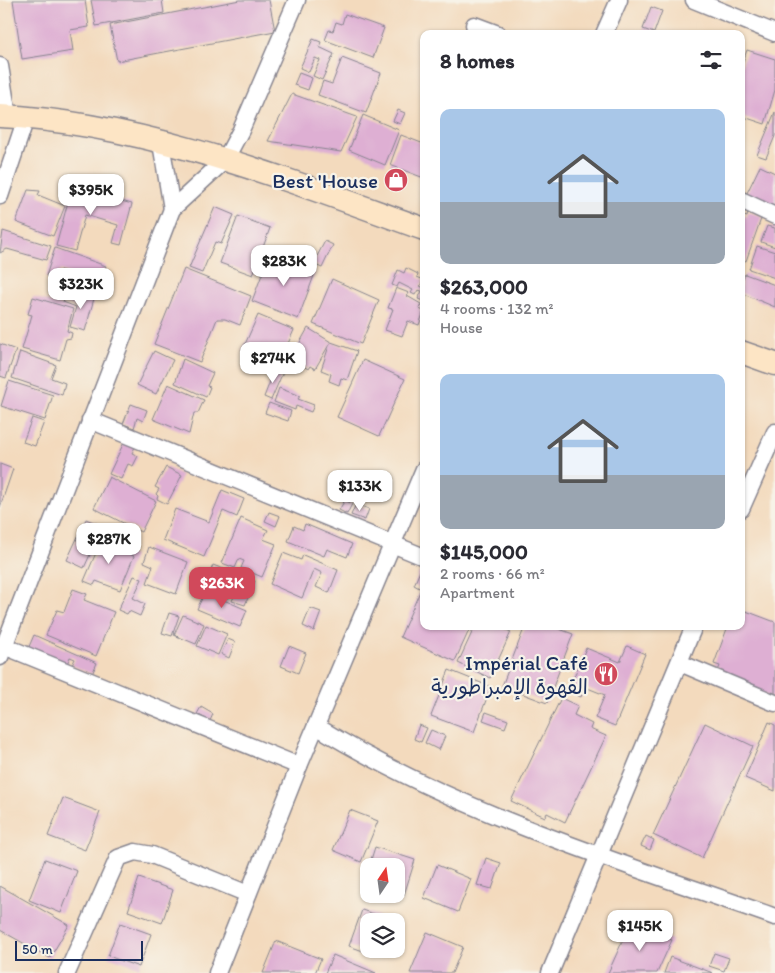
<!DOCTYPE html>
<html lang="en">
<head>
<meta charset="utf-8">
<style>
  body { margin:0; font-family:Itim,"Playpen Sans Arabic",sans-serif; background:#f7f7f7; color:#2b2b33; height:100vh; display:flex; flex-direction:column; font-size:19px; white-space:nowrap }
  * { box-sizing:border-box; margin:0 }
  p { font-size:16px; color:#7c7c81 }
  .icon { flex:none; width:28px; height:28px; fill:none; stroke:currentColor; stroke-width:2; stroke-linecap:round; stroke-linejoin:round }
  .map { position:relative; flex:1; overflow:hidden }
  .drawer { position:absolute; left:420px; top:30px; width:325px; height:600px; display:flex; flex-direction:column; background:#fff; border-radius:10px; box-shadow:0 1px 4px #0004 }
  .drawer>* { flex:none }
  .needle { width:32px; rotate:13deg }
  .controls { position:absolute; left:360px; top:858px; display:grid; gap:10px }
  .controls a { display:grid; place-items:center; width:45px; height:45px; border-radius:10px; background:#fff; box-shadow:0 1px 4px #0004; font-size:25px }
  .scale { position:absolute; left:15px; bottom:12px; width:128px; box-sizing:border-box; padding-left:5px; border:2px solid #1b2f5e; border-top:0; font-size:14px; line-height:18px; white-space:nowrap; color:#1b2f5e; -webkit-text-stroke:4px #f7f3e8; paint-order:stroke }
  .price { position:absolute; translate:-50% -42px; padding:0 11px; border-radius:10px; background:#fff; color:#222; font-size:16px; line-height:32px; filter:drop-shadow(0 1px 2px #0008) }
  .price::after { content:''; position:absolute; left:50%; top:30px; width:15px; height:11px; margin-left:-8px; background:inherit; clip-path:polygon(0 0,100% 0,50% 100%) }
  .price.on { background:#d1495b; color:#fff }
  ul { padding:0; list-style:none }
  li { display:grid; align-content:center; gap:10px; height:265px; padding:0 20px }
  li span { display:grid; place-items:center; height:155px; border-radius:10px; color:#555 }
  li>.icon { margin-inline-start:auto }
  span .icon { width:90px; height:90px; fill:#fffc; stroke-width:1 }
  li b { font-size:21px }
  h2 { display:flex; justify-content:space-between; align-items:center; height:60px; padding:0 20px; font-size:21px }
  .map>svg:first-child { display:block }
  .building { fill:#deafd3 }
  .lines { fill:none; stroke-linecap:round; stroke-linejoin:round }
  .street-casing { stroke:#87848e; stroke-width:19 }
  .secondary-casing { stroke:#87848e; stroke-width:25 }
  .street { stroke:#fff; stroke-width:16 }
  .secondary { stroke:#fde5c5; stroke-width:22 }
  .labels { text-anchor:middle; dominant-baseline:central; stroke-width:4.5; stroke-linejoin:round; paint-order:stroke }
  .poi-label { font-size:21px; fill:#1b2f5e; stroke:#f7f3e8; text-anchor:end }
</style>
</head>
<body>
<div class="map">
<svg width="775" height="973" viewBox="0 0 775 973">
  <rect width="100%" height="100%" fill="#f7f3e8"/>
  <filter id="ink" filterUnits="userSpaceOnUse"><feTurbulence type="fractalNoise" baseFrequency=".02" numOctaves="2"/><feDisplacementMap in="SourceGraphic" scale="10" xChannelSelector="R" yChannelSelector="G"/><feConvolveMatrix kernelMatrix="1 2 1 2 8 2 1 2 1" color-interpolation-filters="sRGB"/></filter>
  <filter id="wash" filterUnits="userSpaceOnUse"><feTurbulence type="fractalNoise" baseFrequency=".0096" numOctaves="4" result="noise"/><feDisplacementMap in="SourceGraphic" scale="20" xChannelSelector="R" yChannelSelector="G"/><feGaussianBlur stdDeviation="1.12" result="paint"/><feColorMatrix in="noise" values="0 0 0 0 0 0 0 0 0 0 0 0 0 0 0 0 0 1.4 0 .05"/><feComposite in="paint" operator="in"/></filter>
  <g filter="url(#wash)">
    <rect width="100%" height="100%" fill="#f3dabd"/>
    <g id="blocks">
      <!-- building -->
      <g class="building">
        <polygon points="13,0 85,0 89,27 70,30 73,51 22,59"/>
        <polygon points="91,0 162,0 164,13 96,26"/>
        <polygon points="240,0 269,0 275,31 117,61 110,25"/>
        <polygon points="651,7 662,11 654,33 643,29"/>
        <polygon points="345,14 384,28 373,58 325,40 329,30 333,31 336,22 342,24"/>
        <polygon points="313,39 321,42 319,47 334,54 322,80 313,76 320,60 315,58 309,72 300,68"/>
        <polygon points="747,50 775,59 775,90 765,124 741,116 741,67"/>
        <polygon points="342,58 381,73 366,113 318,95 323,81 332,84"/>
        <polygon points="299,73 312,78 308,90 294,85"/>
        <polygon points="292,94 357,117 341,152 268,141"/>
        <polygon points="398,110 405,113 400,124 393,121"/>
        <polygon points="775,112 775,136 766,158 757,155"/>
        <polygon points="363,115 399,130 385,165 349,150"/>
        <polygon points="401,135 424,144 424,178 390,165"/>
        <polygon points="760,166 775,173 775,209 746,195"/>
        <polygon points="72,187 132,204 121,245 113,243 118,225 85,215 75,251 56,246"/>
        <polygon points="28,190 40,191 38,195 65,206 53,236 16,222"/>
        <polygon points="215,207 234,215 221,244 215,242 202,273 189,268"/>
        <polygon points="748,212 762,216 746,261 741,259 741,215 747,217"/>
        <polygon points="238,216 270,228 253,275 220,263"/>
        <polygon points="767,226 775,228 775,247 761,242"/>
        <polygon points="3,231 51,246 46,260 7,249 0,253"/>
        <polygon points="325,241 333,245 322,268 313,264"/>
        <polygon points="757,246 775,252 775,278 749,269"/>
        <polygon points="55,248 106,266 100,283 60,270 57,280 46,276"/>
        <polygon points="269,256 315,273 298,319 252,301"/>
        <polygon points="406,268 418,274 417,277 424,280 420,286 424,288 423,301 418,299 422,291 418,290 415,295 411,293 413,290 399,283 397,287 392,285 398,270 404,273"/>
        <polygon points="184,269 251,296 240,325 225,319 217,319 200,362 154,344"/>
        <polygon points="745,274 775,285 775,307 741,293 741,282"/>
        <polygon points="332,279 379,300 361,344 313,324"/>
        <polygon points="396,288 409,293 407,296 421,304 419,309 424,311 419,325 408,321 402,336 385,330 393,309 388,308"/>
        <polygon points="83,292 95,295 85,331 70,327 76,307 63,302 66,294 81,299"/>
        <polygon points="33,297 73,309 67,331 72,333 71,338 66,339 60,360 22,349 32,315 28,314"/>
        <polygon points="258,315 294,330 278,366 242,351"/>
        <polygon points="308,328 331,342 357,351 347,380 341,378 339,385 329,381 331,374 321,370 330,343 315,369 310,366 308,369 298,363 301,357 294,353"/>
        <polygon points="0,344 16,350 6,378 0,376"/>
        <polygon points="154,351 173,360 156,394 137,385"/>
        <polygon points="20,352 56,365 51,378 65,383 62,395 12,378"/>
        <polygon points="183,359 213,373 207,386 210,387 206,397 175,383"/>
        <polygon points="363,360 405,379 379,436 337,417"/>
        <polygon points="275,369 283,372 271,400 264,397"/>
        <polygon points="9,381 53,395 45,420 1,406"/>
        <polygon points="168,384 204,400 198,413 194,413 189,434 153,419"/>
        <polygon points="279,388 300,396 298,399 314,405 311,412 296,406 295,410 274,402"/>
        <polygon points="269,403 291,411 288,421 265,413"/>
        <polygon points="131,404 147,410 143,421 137,418 134,428 123,424"/>
        <polygon points="32,418 44,422 35,446 23,442"/>
        <polygon points="126,438 137,443 132,453 138,456 133,466 128,464 121,479 109,474"/>
        <polygon points="0,464 13,469 0,507"/>
        <polygon points="166,467 182,475 167,504 157,499 158,496 156,494 159,489 155,487"/>
        <polygon points="109,477 156,501 141,532 94,508"/>
        <polygon points="222,490 244,499 237,517 223,511 204,557 163,540 175,509 209,522"/>
        <polygon points="345,500 352,504 347,514 339,510"/>
        <polygon points="356,504 369,509 365,520 351,515"/>
        <polygon points="269,512 280,516 276,526 265,521"/>
        <polygon points="241,518 268,530 263,539 276,544 262,577 241,568 244,561 239,559 235,568 222,563"/>
        <polygon points="86,519 103,526 84,568 67,560"/>
        <polygon points="305,524 352,544 347,557 327,549 324,556 288,541 294,526 303,530"/>
        <polygon points="104,534 112,537 109,545 134,556 120,590 96,581 94,585 84,581"/>
        <polygon points="149,547 188,562 176,594 147,583 153,566 144,562"/>
        <polygon points="283,553 301,560 303,555 338,570 329,593 316,587 322,573 314,569 302,598 270,584"/>
        <polygon points="213,565 255,581 245,605 232,601 236,592 231,591 228,598 210,590 213,582 207,580"/>
        <polygon points="420,571 424,572 424,626 471,626 455,661 400,637 421,589 414,585"/>
        <polygon points="134,576 142,579 133,598 145,604 140,616 129,611 127,614 118,610"/>
        <polygon points="73,589 87,594 84,600 114,612 96,656 46,635 57,610 64,612"/>
        <polygon points="205,592 247,610 240,627 197,609"/>
        <polygon points="310,608 321,612 314,631 303,626"/>
        <polygon points="746,611 775,622 775,699 716,676 720,666 714,664 728,626 741,626 741,616 743,617"/>
        <polygon points="169,613 179,616 172,636 162,633"/>
        <polygon points="183,615 204,624 196,644 174,635"/>
        <polygon points="206,625 227,634 218,655 197,646"/>
        <polygon points="475,626 497,626 511,632 490,678 458,663"/>
        <polygon points="525,626 551,626 573,634 547,703 502,686"/>
        <polygon points="34,635 97,663 92,674 72,665 75,659 70,657 66,666 28,649"/>
        <polygon points="228,639 235,642 229,658 221,654"/>
        <polygon points="289,646 306,653 298,673 281,666"/>
        <polygon points="627,646 645,654 615,726 595,718 605,695 585,687 581,697 568,691 586,648 620,662"/>
        <polygon points="449,670 491,687 474,732 431,716"/>
        <polygon points="561,698 578,706 574,715 592,724 590,729 606,736 565,822 547,813 545,817 511,801"/>
        <polygon points="201,707 213,714 210,721 197,714"/>
        <polygon points="486,712 508,720 505,728 483,720"/>
        <polygon points="769,722 775,725 775,791 745,778"/>
        <polygon points="705,723 753,746 702,858 653,835"/>
        <polygon points="419,725 427,728 421,742 414,739"/>
        <polygon points="431,730 445,736 439,750 425,743"/>
        <polygon points="63,798 100,812 85,850 48,836"/>
        <polygon points="350,810 378,821 361,862 333,850"/>
        <polygon points="646,836 654,840 650,850 641,846"/>
        <polygon points="375,847 415,860 404,895 396,893 396,866 369,866"/>
        <polygon points="486,858 501,863 492,889 477,885"/>
        <polygon points="45,859 77,871 61,913 29,900"/>
        <polygon points="437,865 471,879 458,912 424,898"/>
        <polygon points="139,878 173,890 162,923 128,911"/>
        <polygon points="0,886 69,925 50,958 0,930"/>
        <polygon points="362,910 379,916 377,921 369,921 369,944 366,952 349,946"/>
        <polygon points="631,922 672,940 657,973 608,973"/>
        <polygon points="120,923 151,934 139,967 108,956"/>
        <polygon points="427,932 463,947 452,973 410,973"/>
        <polygon points="276,941 321,959 315,973 263,973"/>
        <polygon points="714,953 729,958 724,971 709,966"/>
        <polygon points="333,955 376,973 325,973"/>
        <polygon points="670,957 713,973 664,973"/>
      </g>
    </g>
  </g>
  <g filter="url(#ink)">
    <use href="#blocks" fill-opacity="0" stroke="#87848e" stroke-width="1"/>
    <g class="lines">
      <!-- street casing -->
      <g class="street-casing">
        <g id="street">
          <polyline points="694,0 775,33"/>
          <polyline points="474,25 498,34"/>
          <polyline points="604,34 619,0"/>
          <polyline points="0,66 8,116"/>
          <polyline points="161,143 172,209"/>
          <polyline points="0,196 26,118"/>
          <polyline points="741,200 775,216"/>
          <polyline points="90,420 424,557"/>
          <polyline points="741,509 775,432"/>
          <polyline points="4,646 299,766"/>
          <polyline points="0,657 172,209 225,160 241,130 297,0"/>
          <polyline points="680,663 775,703"/>
          <path d="M 316,726 C 457,813 619,862 775,917"/>
          <polyline points="67,973 118,858 135,852 152,855 248,894"/>
          <polyline points="217,973 299,766 424,469"/>
          <polyline points="550,973 694,626"/>
        </g>
      </g>
      <!-- secondary casing -->
      <g class="secondary-casing">
        <g id="secondary">
          <path d="M 0,116 C 143,122 290,181 424,229"/>
          <polyline points="741,352 775,364"/>
        </g>
      </g>
      <!-- street -->
      <use href="#street" class="street"/>
      <!-- secondary -->
      <use href="#secondary" class="secondary"/>
    </g>
  </g>
  <!-- icons -->
  <defs>
    <g id="shop-disc" transform="scale(1.25)"><circle r="9.5" fill="#d1495b" stroke="#f7f3e8"/><path d="M-5-2.5h2.3a2.7 3.5 0 0 1 5.4 0H5L5.5 6h-11ZM-1.5-2.5h3a1.5 2.3 0 0 0-3 0Z" fill="#fff"/></g>
    <g id="restaurant-disc" transform="scale(1.25)"><circle r="9.5" fill="#d1495b" stroke="#f7f3e8"/><path d="M-5-6h1v4h1v-4h1v4h1v-4h1v5L-1.5 .5V6h-2V.5L-5-1ZM5-6V6H3V1.5H1.5Q1.5-4 5-6Z" fill="#fff"/></g>
  </defs>
  <g fill-rule="evenodd">
    <use href="#shop-disc" x="396" y="180"/>
    <use href="#restaurant-disc" x="606" y="674"/>
  </g>
  <g class="labels">
    <!-- poi labels -->
    <g class="poi-label">
      <text x="378" y="180">Best 'House</text>
      <text x="588" y="662">Impérial Café<tspan x="588" dy="24">القهوة الإمبراطورية</tspan></text>
    </g>
  </g>
</svg>
<div class="controls">
<a><svg class="needle" viewBox="-14 -14 28 28"><path d="M0-13l5 13h-10z" fill="#e53935"/><path d="M0 13l5-13h-10z" fill="#7c7c81"/></svg></a>
<a><svg class="icon" aria-label="layers" viewBox="0 0 24 24"><path d="M12 4l9 5-9 5-9-5zM3 14l9 5 9-5"/></svg></a>
</div>
<div class="scale">50 m</div>
<b class="price" style="left:91px;top:216px">$395K</b>
<b class="price" style="left:284px;top:287px">$283K</b>
<b class="price" style="left:81px;top:310px">$323K</b>
<b class="price" style="left:273px;top:384px">$274K</b>
<b class="price" style="left:360px;top:512px">$133K</b>
<b class="price" style="left:109px;top:565px">$287K</b>
<b class="price on" style="left:222px;top:609px">$263K</b>
<b class="price" style="left:640px;top:952px">$145K</b>
<section class="drawer">
<h2>8 homes<svg class="icon" aria-label="filters" viewBox="0 0 24 24"><path d="M4 7h16M4 17h16"/><circle cx="9" cy="7" r="2"/><circle cx="15" cy="17" r="2"/></svg></h2>
<ul>
<li><span style="background:linear-gradient(#a9c7e8 60%,#9aa5b1 0)"><svg class="icon" aria-label="home" viewBox="0 0 24 24"><path d="M3 11l9-7 9 7M6 9v11h12V9"/></svg></span><div><b>$263,000</b><p>4 rooms · 132 m²</p><p>House</p></div></li>
<li><span style="background:linear-gradient(#a9c7e8 65%,#9aa5b1 0)"><svg class="icon" aria-label="home" viewBox="0 0 24 24"><path d="M3 11l9-7 9 7M6 9v11h12V9"/></svg></span><div><b>$145,000</b><p>2 rooms · 66 m²</p><p>Apartment</p></div></li>
</ul>
</section>
</div>
</body>
</html>
